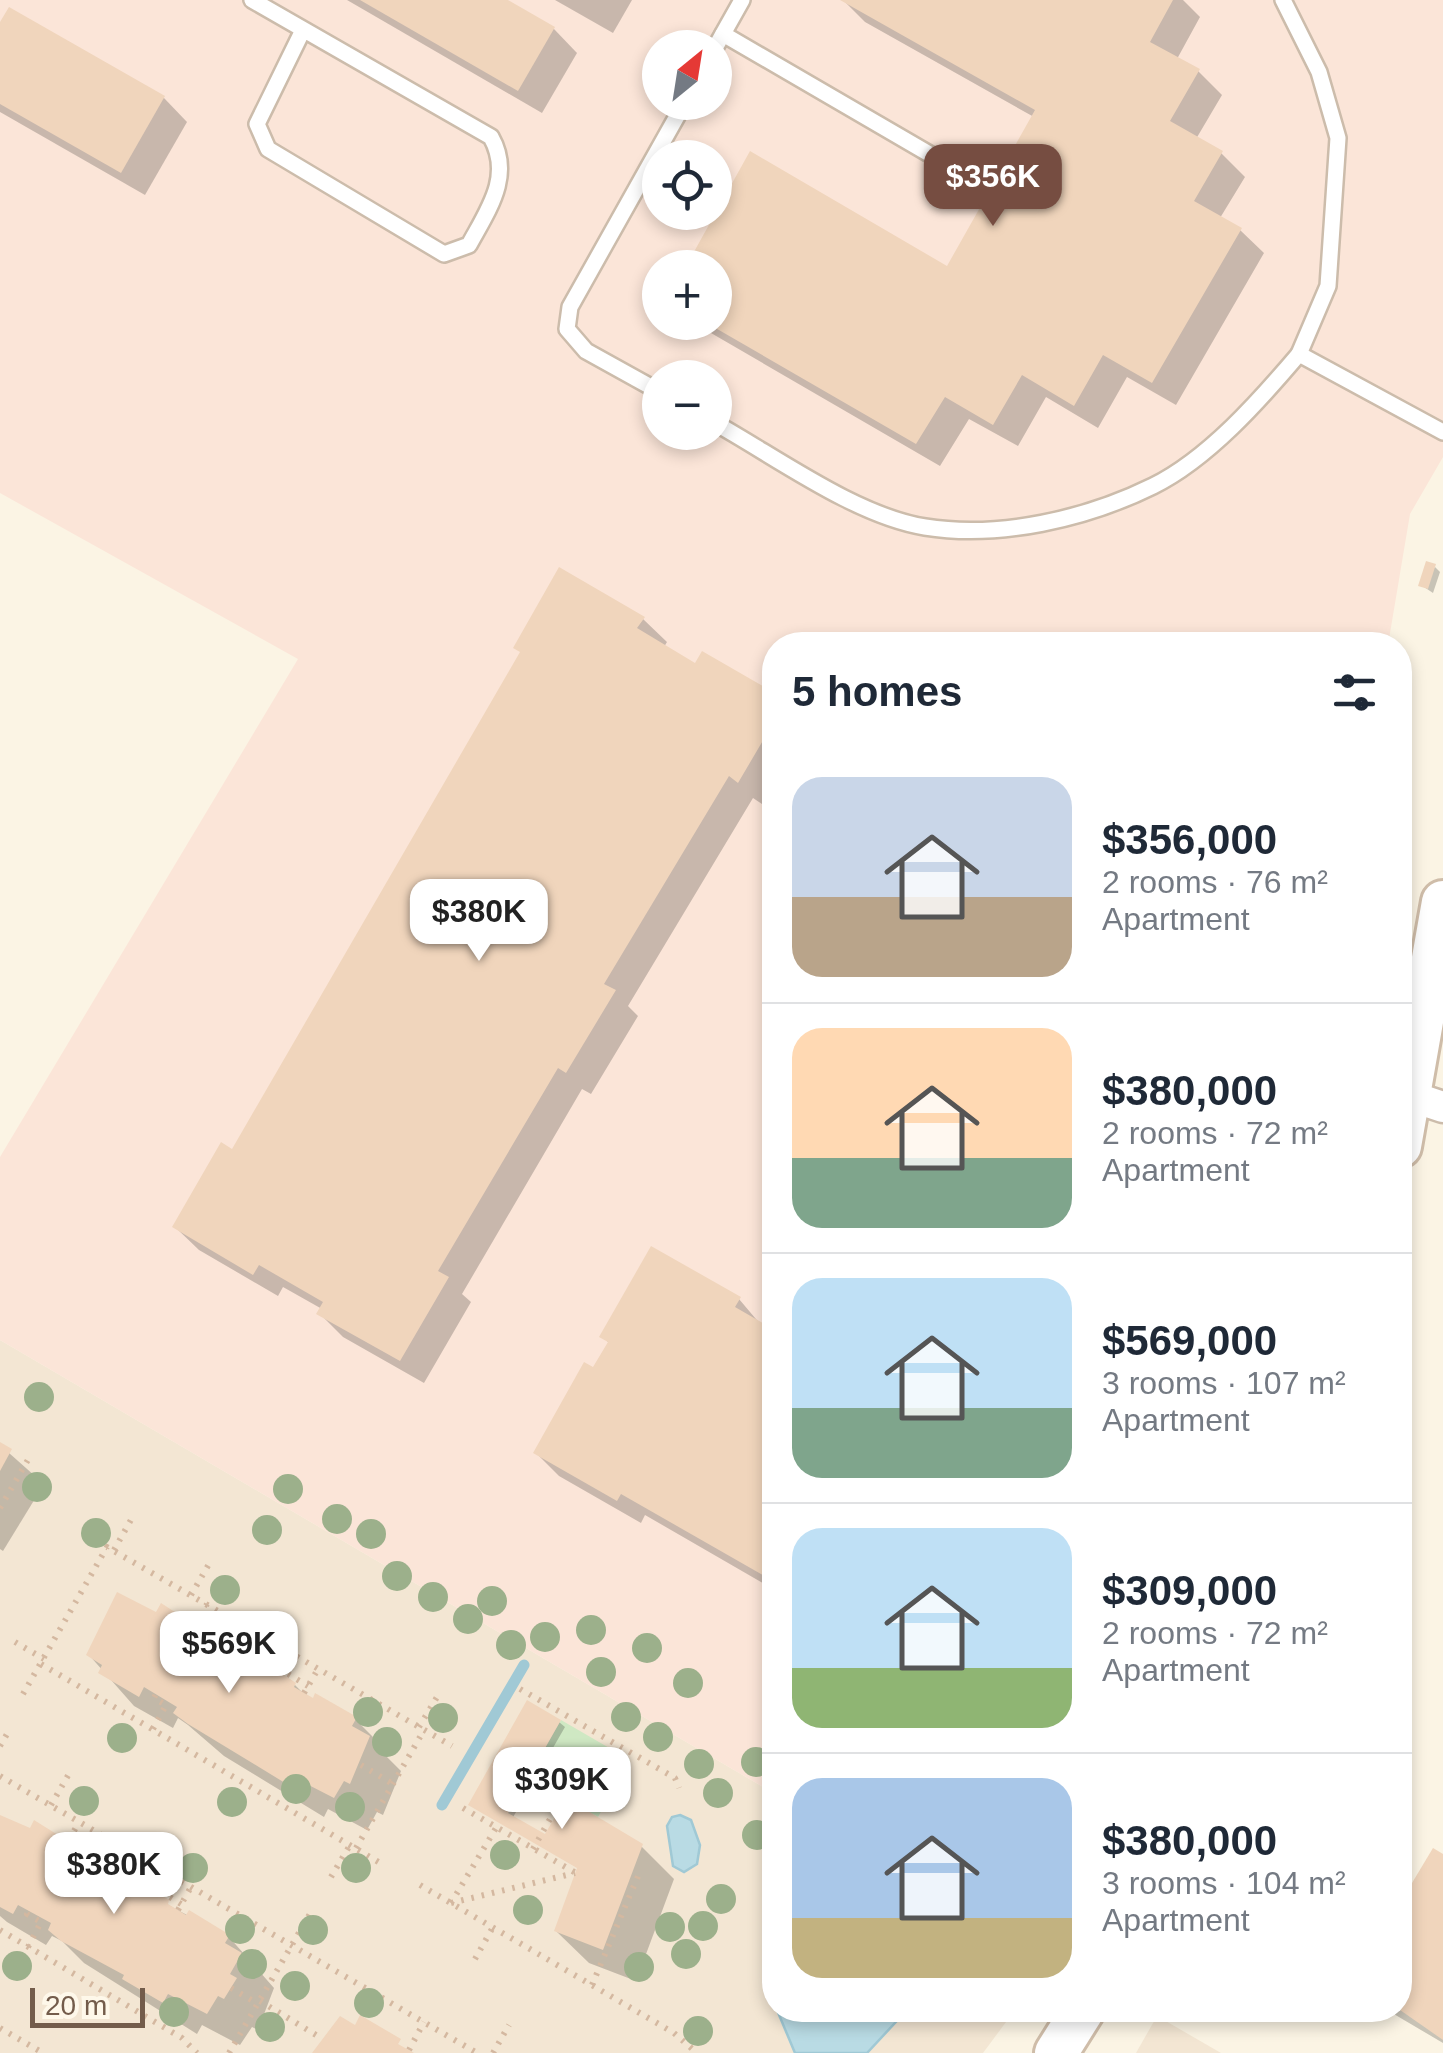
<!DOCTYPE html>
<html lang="en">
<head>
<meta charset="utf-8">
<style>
  body { margin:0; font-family:Arial,sans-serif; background:#f6f6f7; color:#1f2937; height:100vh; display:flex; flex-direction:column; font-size:38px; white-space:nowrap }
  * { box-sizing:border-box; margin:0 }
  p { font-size:32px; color:#747a83 }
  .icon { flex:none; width:55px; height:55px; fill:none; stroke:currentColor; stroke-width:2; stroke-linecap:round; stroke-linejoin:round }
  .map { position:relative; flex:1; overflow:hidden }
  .side { position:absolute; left:762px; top:632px; width:650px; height:1390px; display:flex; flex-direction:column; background:#fff; border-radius:40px; box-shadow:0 5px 15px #0003 }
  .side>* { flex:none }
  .needle { width:65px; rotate:30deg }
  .controls { position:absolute; left:642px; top:30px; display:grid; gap:20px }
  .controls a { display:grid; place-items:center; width:90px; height:90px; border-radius:50%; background:#fff; box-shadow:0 5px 15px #0003; font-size:50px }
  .scale { position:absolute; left:30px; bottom:25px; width:115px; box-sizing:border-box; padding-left:10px; border:5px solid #735c4b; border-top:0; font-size:28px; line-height:35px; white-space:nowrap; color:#735c4b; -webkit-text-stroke:8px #fef8ea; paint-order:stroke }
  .price { position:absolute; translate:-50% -85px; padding:0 22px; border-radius:20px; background:#fff; color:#222; font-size:32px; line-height:65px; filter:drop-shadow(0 2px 5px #0008) }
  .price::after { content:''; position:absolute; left:50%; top:60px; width:30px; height:22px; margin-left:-15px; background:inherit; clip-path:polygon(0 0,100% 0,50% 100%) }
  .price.current { background:#764d41; color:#fff }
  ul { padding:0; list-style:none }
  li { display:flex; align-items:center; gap:30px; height:250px; padding:0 30px }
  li+li { border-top:2px solid #e0e1e3 }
  li span { display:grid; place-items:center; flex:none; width:280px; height:200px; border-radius:30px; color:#555 }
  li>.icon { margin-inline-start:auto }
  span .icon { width:120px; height:120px; fill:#fffc; stroke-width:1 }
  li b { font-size:42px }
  h2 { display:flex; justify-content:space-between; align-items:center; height:120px; padding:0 30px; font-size:42px }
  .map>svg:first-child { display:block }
  .residential { fill:#f3e6d3 }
  .commercial { fill:#fbe5d8; fill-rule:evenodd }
  .green { fill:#cfe8c3 }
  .water { fill:#b9dbe4; stroke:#a0c9d5; stroke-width:2.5 }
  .shadow { fill:#0003 }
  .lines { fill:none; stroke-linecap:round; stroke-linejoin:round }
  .stream { stroke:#a0c9d5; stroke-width:11 }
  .building { fill:#f0d5bc }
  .lane-casing { stroke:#ccbcab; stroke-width:20 }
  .street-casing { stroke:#ccbcab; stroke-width:35 }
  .secondary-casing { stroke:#cfbda9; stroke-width:48 }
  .path { stroke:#d4b8a0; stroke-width:6; stroke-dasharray:2.5 8; stroke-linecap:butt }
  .lane { stroke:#fff; stroke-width:15 }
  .street { stroke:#fff; stroke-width:30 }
  .secondary { stroke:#fff; stroke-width:42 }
  .tree { fill:#9cb08b }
</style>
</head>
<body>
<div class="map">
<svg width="1443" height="2053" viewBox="0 0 1443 2053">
  <rect width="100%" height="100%" fill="#fbf4e4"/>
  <!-- residential -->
  <g class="residential">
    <polygon points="0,1340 775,1794 775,2010 1015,2010 983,2053 0,2053"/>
    <polygon points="1157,2016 1221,2053 1136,2053"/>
  </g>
  <!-- commercial -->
  <path class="commercial" d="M 0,0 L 1443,0 L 1443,457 L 1410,514 L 1388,645 L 775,645 L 775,1794 L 0,1340 L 0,1157 L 298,659 L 0,493 ZM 660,48 L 715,48 L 715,102 L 660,102 ZM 660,158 L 715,158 L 715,212 L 660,212 ZM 660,268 L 715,268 L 715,322 L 660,322 ZM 660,378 L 715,378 L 715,432 L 660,432 Z"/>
  <!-- green -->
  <polygon class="green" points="561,1720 630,1760 598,1817 529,1777"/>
  <!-- water -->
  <g class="water">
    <polygon points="680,1815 691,1820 700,1845 697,1864 684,1872 673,1866 667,1826 672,1817"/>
    <polygon points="777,2010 907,2010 867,2053 795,2053"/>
  </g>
  <!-- shadow -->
  <g class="shadow">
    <polygon points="347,0 503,0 554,29 577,53 542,113"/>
    <polygon points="555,0 632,0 613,33"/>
    <polygon points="843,0 1183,0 1200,17 1177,59 1198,71 1222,95 1196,139 1221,153 1245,177 1220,218 1240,230 1264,253 1176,405 1127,377 1098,428 1046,397 1018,446 969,419 940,466 692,322 715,322 948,269 1034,117 865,22"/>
    <polygon points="0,28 164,98 187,122 145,195 0,112"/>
    <polygon points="1435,567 1440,572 1433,593 1421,585"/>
    <polygon points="643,619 667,642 664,647 696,666 775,696 775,783 762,804 753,798 628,1006 638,1016 591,1094 582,1089 462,1294 471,1302 424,1383 343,1337 319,1313 322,1309 283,1287 278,1296 199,1250 175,1227"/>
    <polygon points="739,1299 761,1325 775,1333 775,1590 645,1515 641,1523 559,1476 536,1453 610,1344 602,1336"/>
    <polygon points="0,1445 44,1484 3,1551 0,1549"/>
    <polygon points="220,1644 295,1685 309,1699 355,1719 388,1752 386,1756 401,1771 383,1815 377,1812 367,1830 328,1809 324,1817 224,1756 188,1725 178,1718 173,1728 134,1706 89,1655"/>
    <polygon points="559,1722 565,1727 512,1819 546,1839 641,1846 674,1879 636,1981 589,1963 556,1931 580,1869 471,1805"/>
    <polygon points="0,1817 229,1937 274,1988 258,2030 252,2027 240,2045 202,2025 197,2034 84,1963 62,1941 52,1936 46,1945 7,1922 0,1916"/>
    <polygon points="1443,1857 1443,2043 1387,2010 1400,2010 1400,1908"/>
  </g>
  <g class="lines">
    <!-- stream -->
    <polyline class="stream" points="442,1805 524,1665"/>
  </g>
  <!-- building -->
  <g class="building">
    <polygon points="360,0 508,0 555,27 518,91"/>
    <polygon points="840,0 1173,0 1150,42 1200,69 1170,121 1223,151 1194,201 1242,228 1152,383 1103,355 1074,406 1022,375 993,425 945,397 916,444 705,322 715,322 715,268 685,268 750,151 947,266 1035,110"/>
    <polygon points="9,7 165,96 121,173 0,104 0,22"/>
    <polygon points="1426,561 1436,564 1428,589 1418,586"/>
    <polygon points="559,567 645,617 637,628 695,663 702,651 775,693 775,720 738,783 729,776 604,984 616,990 566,1073 558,1068 438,1271 449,1277 400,1361 316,1314 323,1302 259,1265 253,1275 172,1227 221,1142 232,1149 520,652 513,648"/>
    <polygon points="651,1246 741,1297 735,1307 775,1330 775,1582 621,1494 617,1501 533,1453 584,1362 593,1367 608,1342 599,1337"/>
    <polygon points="0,1442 12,1449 0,1471"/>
    <polygon points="117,1592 156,1612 161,1603 219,1641 222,1637 260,1659 296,1683 294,1687 313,1698 315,1693 357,1717 352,1726 370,1736 350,1784 344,1781 334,1798 295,1778 290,1786 188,1724 173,1713 177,1707 144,1687 139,1697 98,1673 102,1665 86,1655"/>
    <polygon points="527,1700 561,1720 508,1813 545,1834 566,1798 643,1844 603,1950 554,1931 577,1868 468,1805"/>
    <polygon points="0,1815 30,1828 34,1820 93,1857 95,1854 134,1876 169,1900 168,1904 186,1915 189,1910 230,1935 225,1943 242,1953 230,1974 237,1978 224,1999 218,1996 207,2014 168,1994 163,2003 122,1979 124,1975 61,1941 48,1930 51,1923 18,1905 13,1914 0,1907"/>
    <polygon points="1433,1848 1443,1854 1443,2040 1400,2010 1400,1903"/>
    <polygon points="360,2015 401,2039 398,2044 414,2053 312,2053 340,2016 355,2025"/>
  </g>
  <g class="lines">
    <!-- lane casing -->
    <g class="lane-casing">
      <g id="lane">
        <path d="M 252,0 L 491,137 C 513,176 488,210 469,245 L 444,254 L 268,149 L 257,124 L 303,30"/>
        <polyline points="1283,0 1319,72 1338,138 1328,286 1299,354"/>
        <polyline points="723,34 962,173"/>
        <polyline points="715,48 742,0"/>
        <polyline points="660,392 586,351 567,329 570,307 685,102"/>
        <path d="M 715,423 C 776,457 856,516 925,527 C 999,539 1086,519 1153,486 C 1208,459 1260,400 1299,354 L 1443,432"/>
      </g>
    </g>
    <!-- street casing -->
    <g class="street-casing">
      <polyline id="street" points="1407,1095 1443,1107"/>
    </g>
    <!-- secondary casing -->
    <g class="secondary-casing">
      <g id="secondary">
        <polyline points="1400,1146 1443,902"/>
        <polyline points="1056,2053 1083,2010"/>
      </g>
    </g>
    <!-- path -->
    <g class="path">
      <polyline points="0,1508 29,1458"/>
      <polyline points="114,1550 132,1518"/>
      <polyline points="191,1595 209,1564"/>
      <polyline points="198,1620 308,1686"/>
      <polyline points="196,1624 207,1604"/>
      <polyline points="15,1642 44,1659"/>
      <polyline points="41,1664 382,1864"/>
      <polyline points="520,1689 675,1778 679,1788"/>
      <polyline points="304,1693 318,1669"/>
      <polyline points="23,1694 107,1547 452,1746"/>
      <polyline points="419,1727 437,1697"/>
      <polyline points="153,1729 166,1705 154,1698 156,1694"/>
      <polyline points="0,1746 7,1734"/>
      <polyline points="361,1765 393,1784"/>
      <polyline points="0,1776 477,2053"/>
      <polyline points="51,1805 70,1772"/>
      <polyline points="463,1808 576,1873"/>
      <polyline points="72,1836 181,1904"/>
      <polyline points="69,1840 79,1822"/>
      <polyline points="356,1848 424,1730"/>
      <polyline points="533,1849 563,1796"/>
      <polyline points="331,1877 350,1845"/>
      <polyline points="420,1885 674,2033 697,2053"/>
      <polyline points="451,1903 575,1873"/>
      <polyline points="451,1903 496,1828"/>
      <polyline points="178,1910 191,1887"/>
      <polyline points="0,1930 182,2038 197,2053"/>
      <polyline points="28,1947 41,1922 27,1914 29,1911"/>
      <polyline points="475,1959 493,1927"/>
      <polyline points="592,1985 641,1869"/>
      <polyline points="231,1988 258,2004"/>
      <polyline points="260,2001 321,2038"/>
      <polyline points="0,2028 43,2053"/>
      <polyline points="409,2050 424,2022"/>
      <polyline points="229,2053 311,1912"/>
      <polyline points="493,2053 509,2025"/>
    </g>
    <!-- lane -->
    <use href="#lane" class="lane"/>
    <!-- street -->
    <use href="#street" class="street"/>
    <!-- secondary -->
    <use href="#secondary" class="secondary"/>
  </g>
  <!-- trees -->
  <g class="tree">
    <circle cx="39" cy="1397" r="15"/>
    <circle cx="37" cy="1487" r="15"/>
    <circle cx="288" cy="1489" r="15"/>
    <circle cx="337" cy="1519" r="15"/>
    <circle cx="267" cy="1530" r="15"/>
    <circle cx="96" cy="1533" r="15"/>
    <circle cx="371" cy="1534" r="15"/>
    <circle cx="397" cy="1576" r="15"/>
    <circle cx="225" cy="1590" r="15"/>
    <circle cx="433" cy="1597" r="15"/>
    <circle cx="492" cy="1601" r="15"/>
    <circle cx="468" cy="1619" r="15"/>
    <circle cx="591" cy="1630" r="15"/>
    <circle cx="545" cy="1637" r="15"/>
    <circle cx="511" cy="1645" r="15"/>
    <circle cx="647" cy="1648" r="15"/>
    <circle cx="601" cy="1672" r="15"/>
    <circle cx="688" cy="1683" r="15"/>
    <circle cx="368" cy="1712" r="15"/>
    <circle cx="626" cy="1717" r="15"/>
    <circle cx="443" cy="1718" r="15"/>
    <circle cx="658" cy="1737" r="15"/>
    <circle cx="122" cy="1738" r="15"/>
    <circle cx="387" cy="1742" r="15"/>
    <circle cx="756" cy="1762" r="15"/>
    <circle cx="699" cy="1764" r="15"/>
    <circle cx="296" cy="1789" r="15"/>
    <circle cx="718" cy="1793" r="15"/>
    <circle cx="84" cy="1801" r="15"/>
    <circle cx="232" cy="1802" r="15"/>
    <circle cx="350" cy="1807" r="15"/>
    <circle cx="757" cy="1835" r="15"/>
    <circle cx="505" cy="1855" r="15"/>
    <circle cx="193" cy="1868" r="15"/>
    <circle cx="356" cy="1868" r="15"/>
    <circle cx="721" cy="1899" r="15"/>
    <circle cx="528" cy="1910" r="15"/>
    <circle cx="703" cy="1926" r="15"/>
    <circle cx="670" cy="1927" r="15"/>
    <circle cx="240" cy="1929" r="15"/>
    <circle cx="313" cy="1930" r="15"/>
    <circle cx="686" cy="1954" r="15"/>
    <circle cx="252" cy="1964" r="15"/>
    <circle cx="17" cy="1966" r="15"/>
    <circle cx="639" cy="1967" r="15"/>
    <circle cx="295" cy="1986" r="15"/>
    <circle cx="369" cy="2003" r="15"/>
    <circle cx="174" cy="2012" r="15"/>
    <circle cx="270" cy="2027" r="15"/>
    <circle cx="698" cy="2031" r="15"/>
  </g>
</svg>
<div class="controls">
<a><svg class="needle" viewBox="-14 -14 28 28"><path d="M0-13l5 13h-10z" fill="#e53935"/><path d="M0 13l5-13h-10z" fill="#747a83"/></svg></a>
<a><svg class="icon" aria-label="locate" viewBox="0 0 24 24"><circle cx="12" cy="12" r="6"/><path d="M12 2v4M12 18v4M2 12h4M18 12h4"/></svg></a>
<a>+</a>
<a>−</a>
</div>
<div class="scale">20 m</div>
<b class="price current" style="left:993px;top:229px">$356K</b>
<b class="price" style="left:479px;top:964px">$380K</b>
<b class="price" style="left:229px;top:1696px">$569K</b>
<b class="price" style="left:562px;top:1832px">$309K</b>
<b class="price" style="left:114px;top:1917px">$380K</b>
<section class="side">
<h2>5 homes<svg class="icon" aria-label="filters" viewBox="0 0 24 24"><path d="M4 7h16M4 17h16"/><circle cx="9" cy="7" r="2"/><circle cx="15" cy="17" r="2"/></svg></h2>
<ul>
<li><span style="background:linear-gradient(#c9d6e8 60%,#b9a48a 0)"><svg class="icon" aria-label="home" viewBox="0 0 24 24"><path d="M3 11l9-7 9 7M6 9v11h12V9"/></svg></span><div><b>$356,000</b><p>2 rooms · 76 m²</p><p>Apartment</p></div></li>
<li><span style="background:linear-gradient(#ffd9b3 65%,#7fa58c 0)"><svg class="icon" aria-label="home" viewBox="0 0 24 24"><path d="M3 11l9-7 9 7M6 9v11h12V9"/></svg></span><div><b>$380,000</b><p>2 rooms · 72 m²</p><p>Apartment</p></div></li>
<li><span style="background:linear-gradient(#bfe0f5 65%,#7fa58c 0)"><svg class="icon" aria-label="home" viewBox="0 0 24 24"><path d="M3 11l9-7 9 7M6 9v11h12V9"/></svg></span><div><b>$569,000</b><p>3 rooms · 107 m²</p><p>Apartment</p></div></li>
<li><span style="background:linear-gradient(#bfe0f5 70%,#8fb573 0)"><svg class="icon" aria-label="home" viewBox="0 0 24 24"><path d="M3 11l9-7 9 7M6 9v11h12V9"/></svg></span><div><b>$309,000</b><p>2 rooms · 72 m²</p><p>Apartment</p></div></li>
<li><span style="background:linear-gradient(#a9c7e8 70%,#c2b280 0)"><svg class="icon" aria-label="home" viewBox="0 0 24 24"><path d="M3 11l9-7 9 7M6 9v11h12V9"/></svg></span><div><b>$380,000</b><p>3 rooms · 104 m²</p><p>Apartment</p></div></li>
</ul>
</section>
</div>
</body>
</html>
